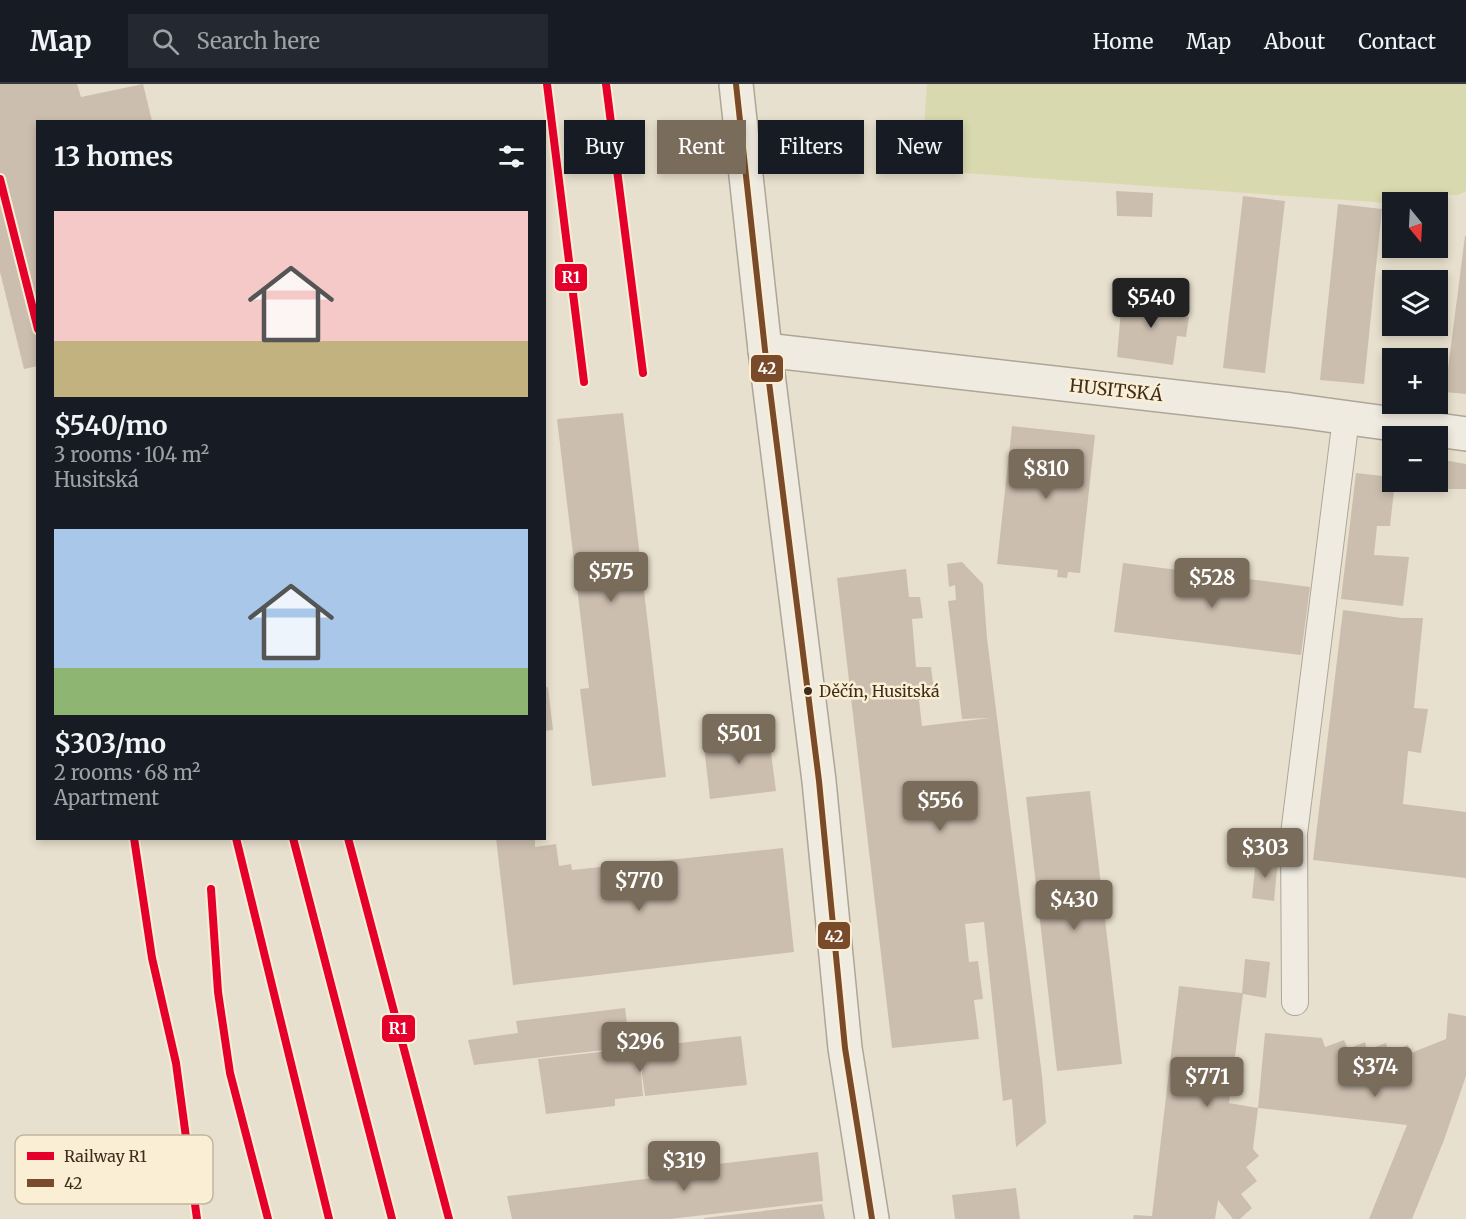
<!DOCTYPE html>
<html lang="en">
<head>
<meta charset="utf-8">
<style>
  body { margin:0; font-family:Merriweather,serif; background:#242831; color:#f1f3f6; height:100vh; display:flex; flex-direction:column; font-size:22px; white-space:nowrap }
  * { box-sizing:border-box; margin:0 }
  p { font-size:20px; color:#9ea1a6 }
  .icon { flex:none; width:33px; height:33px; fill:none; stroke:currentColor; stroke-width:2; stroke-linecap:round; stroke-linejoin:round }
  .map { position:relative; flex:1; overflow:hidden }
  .side { position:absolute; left:36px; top:36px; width:510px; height:720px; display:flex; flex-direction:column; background:#171b24; border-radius:0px; box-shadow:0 3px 9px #0003 }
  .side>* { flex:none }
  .hud { position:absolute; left:564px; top:36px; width:570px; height:54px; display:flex; gap:12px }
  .needle { width:39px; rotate:162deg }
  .tools { position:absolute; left:1382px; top:108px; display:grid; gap:12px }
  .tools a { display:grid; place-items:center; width:66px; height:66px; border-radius:0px; background:#171b24; box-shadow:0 3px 9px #0003; font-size:30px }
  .price { position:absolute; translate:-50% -51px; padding:0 14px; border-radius:6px; background:#7a6c5b; color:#fff; font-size:20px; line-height:39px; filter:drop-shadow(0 2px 3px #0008) }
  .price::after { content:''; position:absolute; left:50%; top:36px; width:18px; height:14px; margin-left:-9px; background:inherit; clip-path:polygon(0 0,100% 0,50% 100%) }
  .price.on { background:#222; color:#fff }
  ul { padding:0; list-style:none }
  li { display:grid; align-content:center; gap:12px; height:318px; padding:0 18px }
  li span { display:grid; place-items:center; height:186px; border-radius:0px; color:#555 }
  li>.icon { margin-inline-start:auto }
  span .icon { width:108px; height:108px; fill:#fffc; stroke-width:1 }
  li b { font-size:26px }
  h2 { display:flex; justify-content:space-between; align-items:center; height:72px; padding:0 18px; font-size:26px }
  .chip { padding:0 21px; border-radius:0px; background:#171b24; box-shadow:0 3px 9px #0003; font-size:21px; line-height:54px }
  .chip.on { background:#7a6c5b; color:#fff }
  header { display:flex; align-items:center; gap:36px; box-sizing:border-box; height:84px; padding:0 30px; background:#171b24; border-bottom:2px solid #363941 }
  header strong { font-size:28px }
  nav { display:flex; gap:33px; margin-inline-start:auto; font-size:21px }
  .search { width:420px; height:54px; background:#242831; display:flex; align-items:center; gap:15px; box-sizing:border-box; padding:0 21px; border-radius:0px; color:#9ea1a6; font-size:22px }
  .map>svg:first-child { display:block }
  .green { fill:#d9d9af }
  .building { fill:#ccbeaf }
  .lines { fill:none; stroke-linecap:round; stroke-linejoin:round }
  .service-casing { stroke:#ada597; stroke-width:28 }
  .minor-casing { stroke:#ada597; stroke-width:36 }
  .service { stroke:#f0ebe1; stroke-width:26 }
  .minor { stroke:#f0ebe1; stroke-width:33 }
  .bus-1-casing { stroke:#faefd4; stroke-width:10 }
  .bus-1 { stroke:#7a4b2a; stroke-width:6 }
  .rail-1-casing { stroke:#faefd4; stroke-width:12 }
  .rail-1 { stroke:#e4002b; stroke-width:8 }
  .bus-dot { fill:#3f2d1d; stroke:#faefd4; stroke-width:2 }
  .labels { text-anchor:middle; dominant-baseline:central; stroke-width:5; stroke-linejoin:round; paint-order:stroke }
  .bus-label { font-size:16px; fill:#3f2d1d; stroke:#faefd4; text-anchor:start }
  .street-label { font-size:18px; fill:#3f2d1d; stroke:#faefd4 }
  .key { fill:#faefd4; stroke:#c2b59d; stroke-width:1.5 }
  .key-label { font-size:16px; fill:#3f2d1d }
  .line-badge { stroke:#faefd4; stroke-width:2 }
  .badge-label { font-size:16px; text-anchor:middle; font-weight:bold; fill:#fff }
</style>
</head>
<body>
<header>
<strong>Map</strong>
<div class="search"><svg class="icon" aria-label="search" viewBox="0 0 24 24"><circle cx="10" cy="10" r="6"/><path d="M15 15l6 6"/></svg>Search here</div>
<nav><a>Home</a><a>Map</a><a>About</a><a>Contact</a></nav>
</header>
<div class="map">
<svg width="1466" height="1135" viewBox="0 0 1466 1135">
  <rect width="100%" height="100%" fill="#e8e0ce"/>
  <!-- green -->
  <polygon class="green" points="927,0 1466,0 1466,107 1458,111 1392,109 1387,119 921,86"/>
  <!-- building -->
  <g class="building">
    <polygon points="0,0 77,0 81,13 143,0 152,37 38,38 38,282 24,285 0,188"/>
    <polygon points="1116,107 1153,109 1152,133 1117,132"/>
    <polygon points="1243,112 1285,117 1265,289 1223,284"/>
    <polygon points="1338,120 1382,125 1364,300 1320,296"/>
    <polygon points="1465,152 1466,152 1466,310 1445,308"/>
    <polygon points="1151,210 1178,213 1177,220 1182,222 1180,231 1189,233 1186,253 1177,252 1173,281 1117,273 1121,225 1127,223 1128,215 1150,217"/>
    <polygon points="623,329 666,693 592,702 580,605 589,604 557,335"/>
    <polygon points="1012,342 1095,351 1080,489 1068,488 1067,494 1057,493 1058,486 997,480"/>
    <polygon points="1444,376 1466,380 1466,405 1433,405 1434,398 1437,398 1437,388 1444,389"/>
    <polygon points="1356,389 1392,393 1392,398 1395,398 1390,442 1377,442 1374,471 1409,473 1403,522 1341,515"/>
    <polygon points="962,478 983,500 987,554 1042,992 1046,1039 1016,1063 1012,1015 1003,1017 984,838 965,840 969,878 978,877 983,915 974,916 979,955 892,964 837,494 906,485 909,513 920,513 923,534 912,535 916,583 931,583 935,614 919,616 922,642 990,634 962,635 948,517 956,516 955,501 949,503 947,480"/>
    <polygon points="1123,479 1310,503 1301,571 1114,548"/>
    <polygon points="1343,526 1402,534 1423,534 1414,624 1428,625 1421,669 1408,667 1403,720 1466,728 1466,794 1313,776"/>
    <polygon points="548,603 553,646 544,647 544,604"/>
    <polygon points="768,646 776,707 710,715 703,654"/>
    <polygon points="1090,707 1122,980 1057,987 1026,713"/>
    <polygon points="496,754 535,754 535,763 556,760 559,782 571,780 572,786 783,764 794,868 513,901"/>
    <polygon points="1256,774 1278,776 1274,817 1252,814"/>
    <polygon points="1245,875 1270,878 1266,914 1243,910 1229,1019 1258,1024 1253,1065 1259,1072 1246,1083 1257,1097 1241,1110 1252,1124 1240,1135 1233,1135 1218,1116 1215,1135 1133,1135 1134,1131 1152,1132 1179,902 1242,909"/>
    <polygon points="625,924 630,963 474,981 468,956 518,949 516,937"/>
    <polygon points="1448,929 1466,932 1466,992 1444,1056 1412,1135 1369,1135 1407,1041 1258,1024 1265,949 1322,954 1325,963 1344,956 1348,965 1365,958 1367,966 1386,959 1389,968 1408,961 1411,969 1446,955"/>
    <polygon points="741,952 747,1001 645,1012 640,976 643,1012 615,1015 615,1022 546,1030 538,975"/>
    <polygon points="818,1068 823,1117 670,1135 512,1135 507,1112 661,1093 659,1087"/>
    <polygon points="1016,1104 1020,1135 955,1135 952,1111"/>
    <polygon points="822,1120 825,1135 704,1135 704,1134"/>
  </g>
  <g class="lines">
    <!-- service casing -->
    <g class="service-casing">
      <polyline id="service" points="1295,918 1294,750 1346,334"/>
    </g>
    <!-- minor casing -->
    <g class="minor-casing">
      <g id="minor">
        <polyline points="736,0 765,266 819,697 845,964 872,1135"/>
        <polyline points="765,266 1291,326 1466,350"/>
      </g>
    </g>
    <!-- service -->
    <use href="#service" class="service"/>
    <!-- minor -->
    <use href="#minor" class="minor"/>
    <!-- bus-1 casing -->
    <g class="bus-1-casing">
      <polyline id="bus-1" points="736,0 765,266 819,697 845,964 872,1135"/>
    </g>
    <!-- bus-1 -->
    <use href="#bus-1" class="bus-1"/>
    <!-- rail-1 casing -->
    <g class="rail-1-casing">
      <g id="rail-1">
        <polyline points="547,0 584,298"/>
        <polyline points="606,0 643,289"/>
        <polyline points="0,95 38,245"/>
        <polyline points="134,754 152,874 176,979 197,1135"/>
        <polyline points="236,754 329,1135"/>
        <polyline points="293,754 392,1135"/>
        <polyline points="348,754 449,1135"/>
        <polyline points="211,805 218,908 230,989 268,1135"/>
      </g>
    </g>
    <!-- rail-1 -->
    <use href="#rail-1" class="rail-1"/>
  </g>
  <!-- markers -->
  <circle class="bus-dot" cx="808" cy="607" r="5"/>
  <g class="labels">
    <!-- bus labels -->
    <g class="bus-label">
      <text x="819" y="607">Děčín, Husitská</text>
    </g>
    <!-- street labels -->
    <g class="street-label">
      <text transform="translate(1116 306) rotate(6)">HUSITSKÁ</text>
    </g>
  </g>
  <!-- legend -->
  <rect x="15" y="1051" width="198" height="69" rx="9" class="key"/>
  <rect x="27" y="1068" width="27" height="8" fill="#e4002b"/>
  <rect x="27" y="1095" width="27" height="8" fill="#7a4b2a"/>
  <g class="key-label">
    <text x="64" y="1078">Railway R1</text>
    <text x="64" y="1105">42</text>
  </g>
  <g class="line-badge">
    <rect x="554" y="179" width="34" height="29" rx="6" fill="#e4002b"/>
    <rect x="750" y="270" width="34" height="29" rx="6" fill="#7a4b2a"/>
    <rect x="817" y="837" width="34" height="29" rx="6" fill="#7a4b2a"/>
    <rect x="381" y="930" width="35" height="29" rx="6" fill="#e4002b"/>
  </g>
  <g class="badge-label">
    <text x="571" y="199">R1</text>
    <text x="767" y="290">42</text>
    <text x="834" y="858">42</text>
    <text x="398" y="950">R1</text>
  </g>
</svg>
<div class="tools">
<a><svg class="needle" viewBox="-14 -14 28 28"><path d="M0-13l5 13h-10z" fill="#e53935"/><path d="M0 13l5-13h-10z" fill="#9ea1a6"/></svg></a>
<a><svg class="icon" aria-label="layers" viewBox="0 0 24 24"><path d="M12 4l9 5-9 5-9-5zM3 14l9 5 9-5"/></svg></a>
<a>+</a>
<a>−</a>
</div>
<b class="price on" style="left:1151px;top:245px">$540</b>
<b class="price" style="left:1046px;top:416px">$810</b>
<b class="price" style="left:611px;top:519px">$575</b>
<b class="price" style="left:1212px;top:525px">$528</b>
<b class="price" style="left:739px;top:681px">$501</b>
<b class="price" style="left:940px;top:748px">$556</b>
<b class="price" style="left:1265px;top:795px">$303</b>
<b class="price" style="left:639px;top:828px">$770</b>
<b class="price" style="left:1074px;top:847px">$430</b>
<b class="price" style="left:640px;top:989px">$296</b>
<b class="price" style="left:1375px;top:1014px">$374</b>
<b class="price" style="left:1207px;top:1024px">$771</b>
<b class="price" style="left:684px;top:1108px">$319</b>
<div class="hud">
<a class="chip">Buy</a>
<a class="chip on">Rent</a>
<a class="chip">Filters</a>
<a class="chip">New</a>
</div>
<section class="side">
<h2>13 homes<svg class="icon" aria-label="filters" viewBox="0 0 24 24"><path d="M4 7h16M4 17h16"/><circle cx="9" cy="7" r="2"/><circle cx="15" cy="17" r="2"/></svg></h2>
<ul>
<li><span style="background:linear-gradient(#f6c9c9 70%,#c2b280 0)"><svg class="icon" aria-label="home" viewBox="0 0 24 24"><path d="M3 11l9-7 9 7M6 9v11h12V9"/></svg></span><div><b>$540/mo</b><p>3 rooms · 104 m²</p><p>Husitská</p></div></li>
<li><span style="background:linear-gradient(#a9c7e8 75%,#8fb573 0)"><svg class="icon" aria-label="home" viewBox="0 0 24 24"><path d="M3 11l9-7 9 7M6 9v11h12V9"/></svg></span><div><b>$303/mo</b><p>2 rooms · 68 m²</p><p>Apartment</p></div></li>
</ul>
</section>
</div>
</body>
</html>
